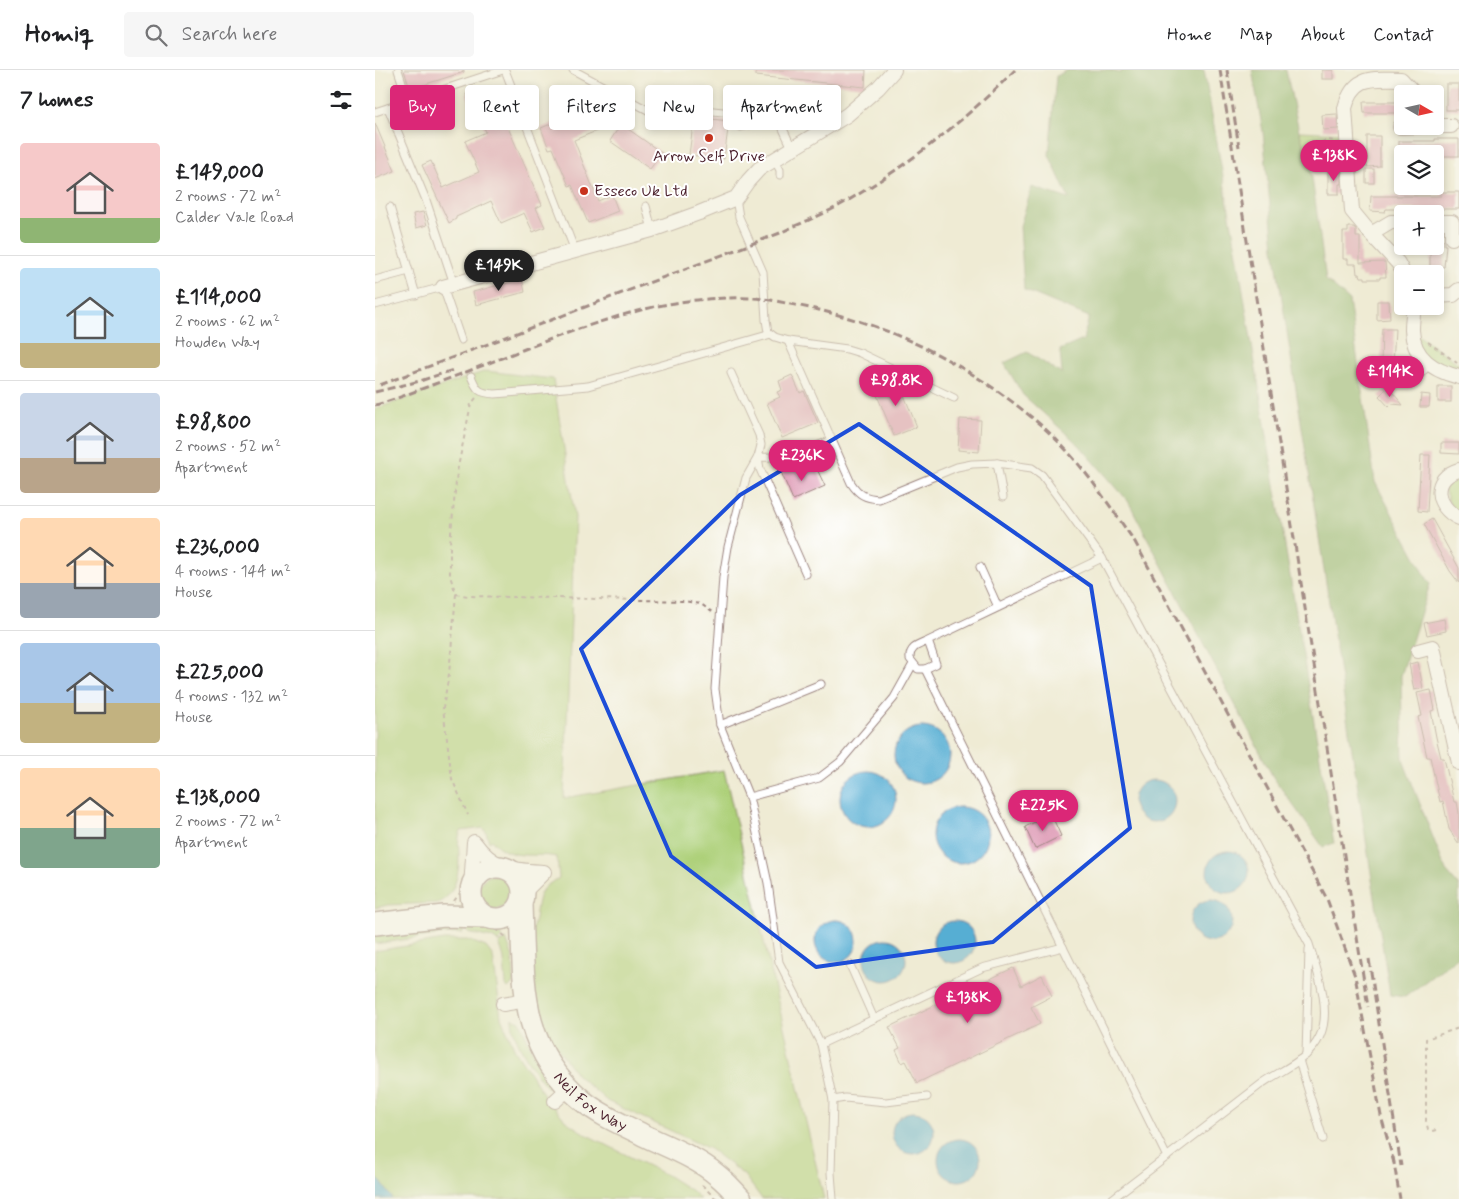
<!DOCTYPE html>
<html lang="en">
<head>
<meta charset="utf-8">
<style>
  body { margin:0; font-family:Mynerve,sans-serif; background:#f6f6f6; color:#202124; height:100vh; display:flex; flex-direction:column; font-size:19px; white-space:nowrap }
  * { box-sizing:border-box; margin:0 }
  p { font-size:16px; color:#757577 }
  .icon { flex:none; width:28px; height:28px; fill:none; stroke:currentColor; stroke-width:2; stroke-linecap:round; stroke-linejoin:round }
  .map { position:relative; flex:1; overflow:hidden }
  .details { display:flex; flex-direction:column; background:#fff; width:375px }
  .details>* { flex:none }
  .guide { position:absolute; left:15px; top:15px; width:475px; height:45px; display:flex; gap:10px }
  .needle { width:32px; rotate:99deg }
  .fabs { position:absolute; left:1019px; top:15px; display:grid; gap:10px }
  .fabs a { display:grid; place-items:center; width:50px; height:50px; border-radius:5px; background:#fff; box-shadow:0 2px 8px #0003; font-size:25px }
  .price { position:absolute; translate:-50% -42px; padding:0 11px; border-radius:18px; background:#db2777; color:#fff; font-size:16px; line-height:32px; filter:drop-shadow(0 1px 2px #0008) }
  .price::after { content:''; position:absolute; left:50%; top:30px; width:15px; height:11px; margin-left:-8px; background:inherit; clip-path:polygon(0 0,100% 0,50% 100%) }
  .price.on { background:#222; color:#fff }
  ul { padding:0; list-style:none }
  li { display:flex; align-items:center; gap:15px; height:125px; padding:0 20px }
  li+li { border-top:1px solid #e0e0e0 }
  li span { display:grid; place-items:center; flex:none; width:140px; height:100px; border-radius:5px; color:#555 }
  li>.icon { margin-inline-start:auto }
  span .icon { width:60px; height:60px; fill:#fffc; stroke-width:1 }
  li b { font-size:21px }
  h2 { display:flex; justify-content:space-between; align-items:center; height:60px; padding:0 20px; font-size:21px }
  .tag { padding:0 18px; border-radius:5px; background:#fff; box-shadow:0 2px 8px #0003; font-size:18px; line-height:45px }
  .tag.on { background:#db2777; color:#fff }
  header { display:flex; align-items:center; gap:30px; box-sizing:border-box; height:70px; padding:0 25px; background:#fff; border-bottom:1px solid #e0e0e0 }
  header strong { font-size:24px }
  nav { display:flex; gap:28px; margin-inline-start:auto; font-size:18px }
  .search { width:350px; height:45px; background:#f6f6f6; display:flex; align-items:center; gap:12px; box-sizing:border-box; padding:0 18px; border-radius:5px; color:#757577; font-size:19px }
  main { display:flex; flex:1; min-height:0 }
  .map>svg:first-child { display:block }
  .green { fill:#add079; stroke:#7c7852 }
  .forest { fill:#8ab269; stroke:#6a684a }
  .water { fill:#57aed3; stroke:#50667f }
  .building { fill:#db91ae }
  .lines { fill:none; stroke-linecap:round; stroke-linejoin:round }
  .lane-casing { stroke:#9c8580; stroke-width:9 }
  .street-casing { stroke:#9c8580; stroke-width:16 }
  .primary-casing { stroke:#9c8580; stroke-width:24 }
  .path { stroke:#9c8580; stroke-width:2; stroke-dasharray:4 4; stroke-linecap:butt }
  .lane { stroke:#fff; stroke-width:7 }
  .street { stroke:#fff; stroke-width:14 }
  .primary { stroke:#fff; stroke-width:21 }
  .rail { stroke:#4a1f2b; stroke-width:3; stroke-dasharray:8 4; stroke-linecap:butt }
  .marked { fill:none; stroke:#1d4ed8; stroke-width:4; stroke-linejoin:round }
  .poi-dot { fill:#c8321e; stroke:#fff; stroke-width:2 }
  .labels { text-anchor:middle; dominant-baseline:central; stroke-width:4; stroke-linejoin:round; paint-order:stroke }
  .poi-label { font-size:16px; fill:#4a1f2b; stroke:#fff }
  .street-label { font-size:16px; fill:#4a1f2b; stroke:#fff }
</style>
</head>
<body>
<header>
<strong>Homiq</strong>
<div class="search"><svg class="icon" aria-label="search" viewBox="0 0 24 24"><circle cx="10" cy="10" r="6"/><path d="M15 15l6 6"/></svg>Search here</div>
<nav><a>Home</a><a>Map</a><a>About</a><a>Contact</a></nav>
</header>
<main>
<section class="details">
<h2>7 homes<svg class="icon" aria-label="filters" viewBox="0 0 24 24"><path d="M4 7h16M4 17h16"/><circle cx="9" cy="7" r="2"/><circle cx="15" cy="17" r="2"/></svg></h2>
<ul>
<li><span style="background:linear-gradient(#f6c9c9 75%,#8fb573 0)"><svg class="icon" aria-label="home" viewBox="0 0 24 24"><path d="M3 11l9-7 9 7M6 9v11h12V9"/></svg></span><div><b>£149,000</b><p>2 rooms · 72 m²</p><p>Calder Vale Road</p></div></li>
<li><span style="background:linear-gradient(#bfe0f5 75%,#c2b280 0)"><svg class="icon" aria-label="home" viewBox="0 0 24 24"><path d="M3 11l9-7 9 7M6 9v11h12V9"/></svg></span><div><b>£114,000</b><p>2 rooms · 62 m²</p><p>Howden Way</p></div></li>
<li><span style="background:linear-gradient(#c9d6e8 65%,#b9a48a 0)"><svg class="icon" aria-label="home" viewBox="0 0 24 24"><path d="M3 11l9-7 9 7M6 9v11h12V9"/></svg></span><div><b>£98,800</b><p>2 rooms · 52 m²</p><p>Apartment</p></div></li>
<li><span style="background:linear-gradient(#ffd9b3 65%,#9aa5b1 0)"><svg class="icon" aria-label="home" viewBox="0 0 24 24"><path d="M3 11l9-7 9 7M6 9v11h12V9"/></svg></span><div><b>£236,000</b><p>4 rooms · 144 m²</p><p>House</p></div></li>
<li><span style="background:linear-gradient(#a9c7e8 60%,#c2b280 0)"><svg class="icon" aria-label="home" viewBox="0 0 24 24"><path d="M3 11l9-7 9 7M6 9v11h12V9"/></svg></span><div><b>£225,000</b><p>4 rooms · 132 m²</p><p>House</p></div></li>
<li><span style="background:linear-gradient(#ffd9b3 60%,#7fa58c 0)"><svg class="icon" aria-label="home" viewBox="0 0 24 24"><path d="M3 11l9-7 9 7M6 9v11h12V9"/></svg></span><div><b>£138,000</b><p>2 rooms · 72 m²</p><p>Apartment</p></div></li>
</ul>
</section>
<div class="map">
<svg width="1084" height="1129" viewBox="0 0 1084 1129">
  <rect width="100%" height="100%" fill="#fff"/>
  <filter id="ink" filterUnits="userSpaceOnUse"><feTurbulence type="fractalNoise" baseFrequency=".02" numOctaves="2"/><feDisplacementMap in="SourceGraphic" scale="10" xChannelSelector="R" yChannelSelector="G"/><feConvolveMatrix kernelMatrix="1 2 1 2 8 2 1 2 1" color-interpolation-filters="sRGB"/></filter>
  <filter id="wash" filterUnits="userSpaceOnUse"><feTurbulence type="fractalNoise" baseFrequency=".0096" numOctaves="4" result="noise"/><feDisplacementMap in="SourceGraphic" scale="20" xChannelSelector="R" yChannelSelector="G"/><feGaussianBlur stdDeviation="1.12" result="paint"/><feColorMatrix in="noise" values="0 0 0 0 0 0 0 0 0 0 0 0 0 0 0 0 0 1.4 0 .05"/><feComposite in="paint" operator="in"/></filter>
  <g filter="url(#wash)">
    <rect width="100%" height="100%" fill="#efebd4"/>
    <!-- green -->
    <g class="green">
      <polygon points="924,61 972,63 974,101 936,100"/>
      <polygon points="1037,261 1084,294 1084,307 1051,293"/>
      <path d="M 111,301 L 178,309 L 200,447 L 189,728 L 349,700 L 449,1129 L 387,1129 L 369,1105 L 335,1079 L 232,1031 L 202,1005 L 178,972 L 170,957 L 164,940 L 160,924 L 155,862 C 163,852 159,831 168,819 C 172,814 178,812 184,808 L 182,787 C 159,782 134,792 117,770 L 114,772 L 111,762 L 108,758 L 86,761 C 82,768 84,777 84,785 C 84,803 81,826 62,833 L 13,835 L 0,838 L 0,339 Z"/>
      <polygon points="1084,400 1084,448 1078,445 1067,412"/>
      <circle cx="120" cy="822" r="17"/>
      <polygon points="69,855 89,857 88,863 61,865 0,874 0,865"/>
      <path d="M 92,856 C 105,857 119,858 128,867 L 123,872 L 117,868 L 93,863 Z"/>
      <polygon points="131,869 138,887 139,912 133,918 131,916 129,890 127,881 124,874"/>
      <polygon points="69,870 93,870 111,877 118,886 126,947 140,980 171,1028 192,1052 212,1065 295,1107 317,1121 325,1129 18,1129 17,1128 6,1112 0,1107 0,881"/>
      <path d="M 137,948 L 145,951 L 156,978 L 175,1010 L 174,1017 L 172,1017 C 158,1001 137,969 137,948 Z"/>
    </g>
    <!-- forest -->
    <g class="forest">
      <polygon points="693,0 732,0 746,3 747,0 829,0 863,190 959,773 948,777 898,707 753,431 705,376 648,325 629,293 652,282 687,304 685,280 708,270 714,247 649,220 645,156 657,117 694,129 674,85 681,6"/>
      <polygon points="877,0 911,0 924,61 936,100 951,210 974,230 1000,412 1055,514 1026,606 1028,690 1071,801 1084,816 1084,886 1030,927 1015,925 899,178 888,62"/>
    </g>
    <!-- water -->
    <g class="water">
      <circle cx="547" cy="685" r="28"/>
      <circle cx="493" cy="729" r="28"/>
      <circle cx="779" cy="731" r="21"/>
      <circle cx="585" cy="765" r="28"/>
      <circle cx="853" cy="802" r="21"/>
      <circle cx="836" cy="851" r="21"/>
      <circle cx="461" cy="871" r="21"/>
      <circle cx="579" cy="872" r="21"/>
      <circle cx="510" cy="890" r="21"/>
      <circle cx="538" cy="1063" r="21"/>
      <circle cx="584" cy="1090" r="21"/>
      <polygon points="0,1107 6,1112 18,1129 0,1129"/>
    </g>
    <g id="blocks">
      <!-- building -->
      <g class="building">
        <polygon points="29,0 89,0 89,2 35,19"/>
        <polygon points="381,0 491,0 490,17 381,6"/>
        <rect x="947" y="0" width="11" height="9"/>
        <rect x="1071" y="14" width="13" height="26"/>
        <polygon points="114,17 118,30 96,37 92,24"/>
        <polygon points="988,32 1028,32 1028,43 989,43"/>
        <polygon points="215,38 224,60 199,70 223,131 237,125 243,141 213,153 197,115 194,116 178,78 174,79 166,58"/>
        <polygon points="127,44 167,135 161,138 170,157 158,162 149,143 126,153 116,131 81,147 81,149 74,153 47,95 56,91 68,118 104,102 90,71 111,62 107,53"/>
        <polygon points="962,44 963,59 948,60 947,45"/>
        <polygon points="319,47 354,51 349,89 314,85"/>
        <polygon points="0,53 20,101 0,109"/>
        <polygon points="246,54 287,83 275,99 235,71"/>
        <polygon points="992,66 1005,66 1005,96 992,97"/>
        <polygon points="1060,69 1084,69 1084,86 1060,86 1060,84 1024,84 1024,71 1060,71"/>
        <rect x="991" y="99" width="8" height="14"/>
        <polygon points="953,101 966,101 966,114 964,114 964,124 953,124"/>
        <polygon points="1066,122 1084,122 1084,139 1011,139 1010,142 995,141 996,126 1066,126"/>
        <polygon points="48,142 52,155 41,158 38,144"/>
        <polygon points="973,157 979,157 981,160 981,167 985,167 985,193 1010,192 1011,207 1005,207 1005,209 990,209 990,207 986,207 985,204 982,204 981,194 973,194 973,189 968,189 968,162 973,162"/>
        <polygon points="1060,170 1069,170 1069,175 1071,175 1069,197 1055,197 1055,176 1060,176"/>
        <polygon points="147,209 150,222 101,235 98,222"/>
        <polygon points="1002,231 1014,231 1015,249 1002,250"/>
        <polygon points="1007,259 1020,259 1018,295 1006,294"/>
        <polygon points="417,305 425,323 429,321 443,353 407,368 392,333 405,327 402,322 407,320 404,311"/>
        <polygon points="522,308 542,357 519,366 499,318"/>
        <rect x="1063" y="316" width="13" height="16"/>
        <polygon points="1013,317 1028,335 1017,334 1014,337 1004,326"/>
        <polygon points="1046,324 1055,325 1054,337 1045,337"/>
        <polygon points="585,349 606,350 604,382 583,380"/>
        <polygon points="1066,373 1084,373 1084,384 1066,383"/>
        <polygon points="1046,385 1055,385 1052,442 1043,441"/>
        <polygon points="421,395 425,404 441,397 450,416 418,430 406,402"/>
        <polygon points="1057,449 1084,498 1084,513 1075,501 1049,454"/>
        <polygon points="1069,549 1071,561 1052,565 1049,553"/>
        <polygon points="1043,592 1048,618 1039,620 1034,594"/>
        <polygon points="1056,620 1060,640 1056,641 1061,667 1066,688 1069,688 1079,732 1082,732 1084,743 1084,774 1074,759 1068,731 1065,732 1055,687 1052,687 1043,647 1047,646 1042,623"/>
        <polygon points="676,744 686,766 660,779 650,757"/>
        <polygon points="638,898 646,916 667,905 677,926 656,937 665,954 542,1013 531,991 527,993 521,980 525,978 514,957"/>
      </g>
    </g>
  </g>
  <g filter="url(#ink)">
    <use href="#blocks" fill-opacity="0" stroke="#9c8580" stroke-width="1"/>
    <g class="lines">
      <!-- lane casing -->
      <g class="lane-casing">
        <g id="lane">
          <polyline points="23,0 33,31"/>
          <polyline points="130,0 200,181"/>
          <polyline points="198,0 282,45 298,46 312,38 365,44 372,55"/>
          <polyline points="13,38 51,130 79,214"/>
          <polyline points="0,42 128,0"/>
          <polyline points="366,57 403,48 417,78"/>
          <polyline points="399,89 405,100 405,105"/>
          <polyline points="361,128 364,147 388,202 391,250 393,262 400,267 413,271 472,279 485,283 579,328"/>
          <polyline points="271,136 277,160"/>
          <polyline points="15,137 41,225"/>
          <polyline points="0,210 34,201"/>
          <polyline points="0,235 68,217 86,270"/>
          <path d="M 413,271 L 476,413 C 484,425 490,428 504,429 L 582,397 L 597,394 L 622,393 L 657,398 L 667,405 L 727,488 L 934,874 C 942,900 957,940 945,966 C 934,991 905,1000 885,1015 C 835,1053 786,1091 737,1129"/>
          <polyline points="356,303 384,365 386,375 383,387 371,408 353,477 348,507 340,619 345,655 374,727 393,813 404,892 446,974 458,1030 456,1103 458,1129"/>
          <path d="M 96,306 C 102,321 104,323 120,324 L 213,316 L 396,264"/>
          <polyline points="622,393 628,427"/>
          <polyline points="605,497 623,537"/>
          <path d="M 431,504 L 385,399 L 383,387 C 415,389 428,381 457,370"/>
          <path d="M 553,571 C 544,575 534,577 535,589 L 543,599 L 550,599 L 561,594 L 553,571 L 727,488"/>
          <polyline points="550,599 792,1087"/>
          <polyline points="345,655 446,614"/>
          <polyline points="374,727 444,708 465,692 519,628 538,594"/>
          <polyline points="475,895 499,949"/>
          <polyline points="446,974 607,898 688,877"/>
          <polyline points="931,985 934,879"/>
          <polyline points="924,990 948,1069"/>
          <polyline points="458,1030 470,1028 511,1032 552,1027"/>
        </g>
      </g>
      <!-- street casing -->
      <g class="street-casing">
        <g id="street">
          <polyline points="1060,56 1076,56"/>
          <polyline points="1025,57 1050,56"/>
          <polyline points="1060,152 1077,152 1077,168"/>
          <polyline points="996,164 1016,152 1028,152"/>
          <path d="M 1029,204 L 1023,193 L 996,164 L 977,141 L 970,38 C 979,4 998,9 1026,9 L 1040,24"/>
          <polyline points="68,217 277,160 324,143 361,128 373,111 384,99 472,45 503,18 519,0"/>
          <polyline points="1060,226 1078,225 1084,220"/>
          <path d="M 1039,236 C 1038,244 1037,252 1037,260 C 1038,289 1060,301 1084,307"/>
          <polyline points="1035,310 1051,293"/>
          <path d="M 1084,400 C 1056,408 1060,437 1084,448"/>
          <polyline points="1043,581 1058,577 1084,693"/>
          <path d="M 96,818 L 99,772 C 119,800 138,800 169,802 L 149,822"/>
          <polyline points="128,934 151,930"/>
          <polyline points="180,1031 195,1017"/>
        </g>
      </g>
      <!-- primary casing -->
      <g class="primary-casing">
        <g id="primary">
          <circle cx="122" cy="823" r="26"/>
          <path id="s1" d="M 146,835 C 149,911 143,977 208,1031 C 226,1046 249,1055 268,1065 C 293,1077 321,1087 342,1105 C 351,1112 359,1121 366,1129"/>
          <polyline points="0,854 69,846 111,847"/>
        </g>
      </g>
      <!-- path -->
      <g class="path">
        <circle cx="954" cy="82" r="12"/>
        <polyline points="1053,272 1082,293"/>
        <polyline points="101,328 96,334 82,402 75,473 75,506 81,524 93,526 309,531 326,534 337,542"/>
        <polyline points="81,524 74,604 68,638 77,709 93,745"/>
        <polyline points="79,831 85,823"/>
        <polyline points="121,859 131,867"/>
        <polyline points="1061,1060 1057,1061 1053,1059 1051,1051 1051,969 1084,958"/>
        <polyline points="327,1115 340,1128 344,1127"/>
      </g>
      <!-- lane -->
      <use href="#lane" class="lane"/>
      <!-- street -->
      <use href="#street" class="street"/>
      <!-- primary -->
      <use href="#primary" class="primary"/>
      <!-- rail -->
      <g class="rail">
        <polyline points="845,0 993,937"/>
        <polyline points="852,0 864,77"/>
        <path d="M 5,315 L 405,163 C 425,153 448,145 467,134 C 531,97 588,52 640,0"/>
        <polyline points="0,322 45,311 78,300"/>
        <path d="M 0,335 C 19,330 38,322 57,315 C 127,289 198,257 270,239 C 306,230 342,227 378,228 C 394,229 410,233 425,236 C 515,253 600,297 668,357 C 705,390 732,432 760,472 L 952,829 L 980,906 L 1006,1046 L 1019,1093"/>
        <polyline points="994,889 1026,1096"/>
        <polyline points="1018,1087 1025,1129"/>
      </g>
    </g>
  </g>
  <!-- marked area -->
  <path d="M0 0H1084V1129H0ZM 484,354 L 716,516 L 755,758 L 618,872 L 441,897 L 296,786 L 206,579 L 365,425 Z" fill="#efebd4" fill-opacity=".55" fill-rule="evenodd"/>
  <path class="marked" d="M 484,354 L 716,516 L 755,758 L 618,872 L 441,897 L 296,786 L 206,579 L 365,425 Z"/>
  <!-- markers -->
  <g class="poi-dot">
    <circle cx="334" cy="68" r="5"/>
    <circle cx="209" cy="121" r="5"/>
  </g>
  <g class="labels">
    <!-- poi labels -->
    <g class="poi-label">
      <text x="334" y="86">Arrow Self Drive</text>
      <text x="219" y="121" text-anchor="start">Esseco Uk Ltd</text>
    </g>
    <!-- street labels -->
    <g class="street-label">
      <text stroke="none"><textPath href="#s1" startOffset="220">Neil Fox Way</textPath></text>
    </g>
  </g>
</svg>
<div class="fabs">
<a><svg class="needle" viewBox="-14 -14 28 28"><path d="M0-13l5 13h-10z" fill="#e53935"/><path d="M0 13l5-13h-10z" fill="#757577"/></svg></a>
<a><svg class="icon" aria-label="layers" viewBox="0 0 24 24"><path d="M12 4l9 5-9 5-9-5zM3 14l9 5 9-5"/></svg></a>
<a>+</a>
<a>−</a>
</div>
<b class="price" style="left:959px;top:112px">£138K</b>
<b class="price on" style="left:124px;top:222px">£149K</b>
<b class="price" style="left:1015px;top:328px">£114K</b>
<b class="price" style="left:521px;top:337px">£98.8K</b>
<b class="price" style="left:427px;top:412px">£236K</b>
<b class="price" style="left:668px;top:762px">£225K</b>
<b class="price" style="left:593px;top:954px">£138K</b>
<div class="guide">
<a class="tag on">Buy</a>
<a class="tag">Rent</a>
<a class="tag">Filters</a>
<a class="tag">New</a>
<a class="tag">Apartment</a>
</div>
</div>
</main>
</body>
</html>
